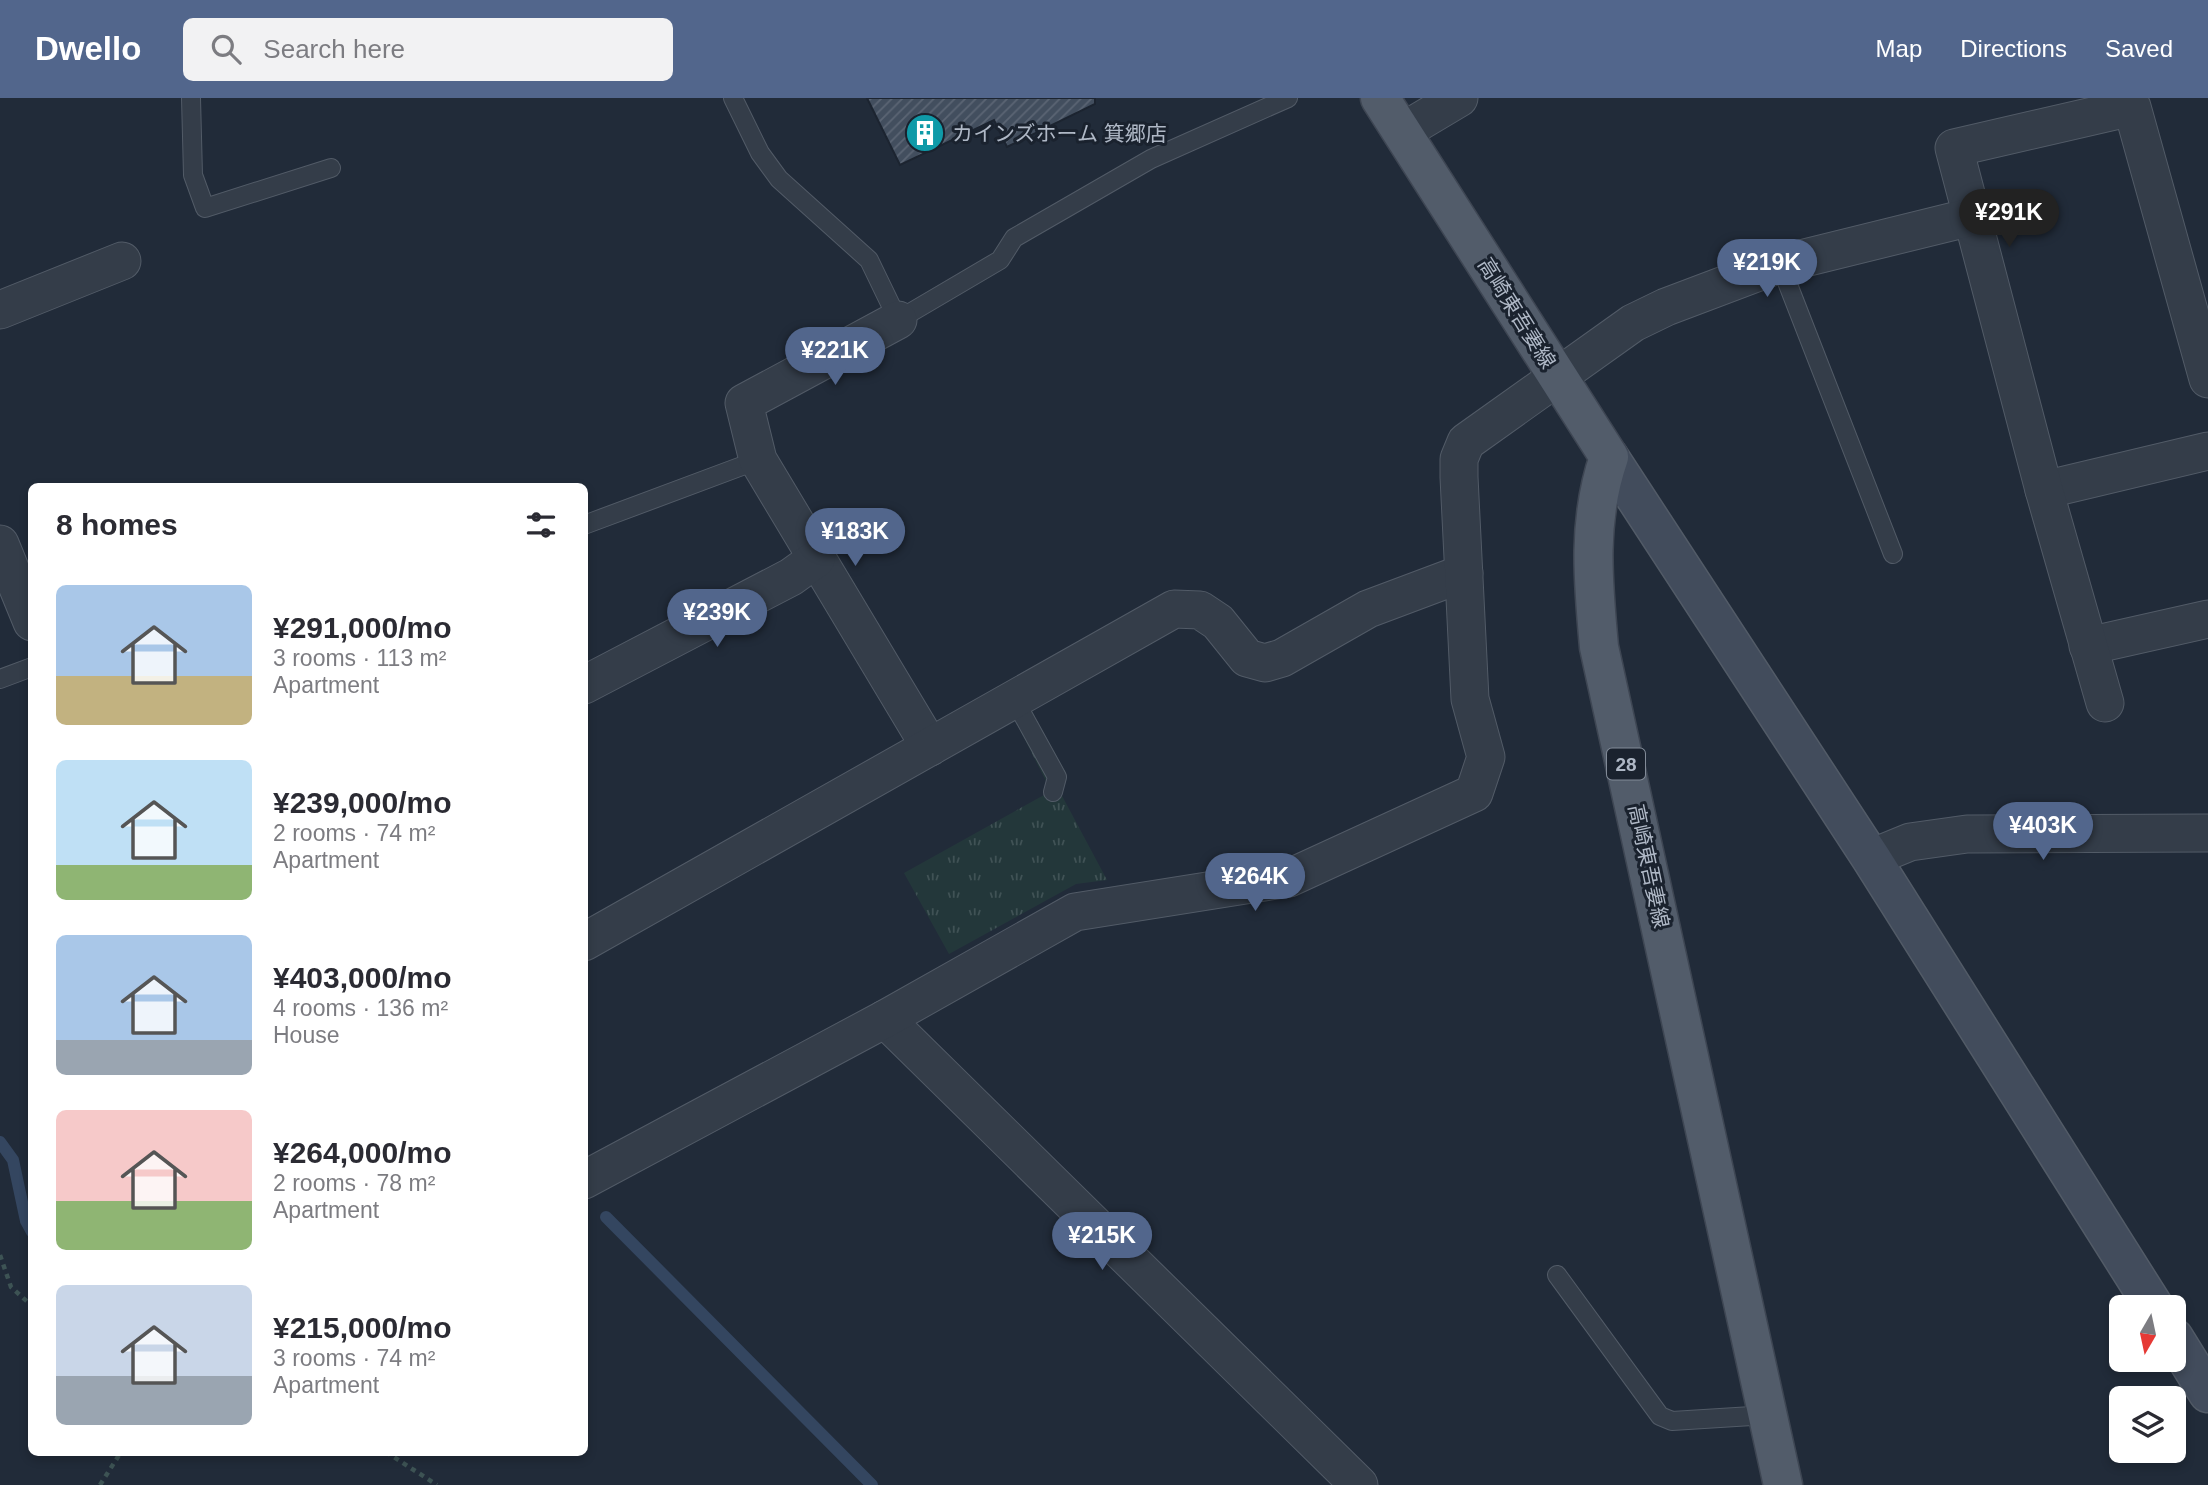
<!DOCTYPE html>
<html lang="en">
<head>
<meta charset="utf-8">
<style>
  body { margin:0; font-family:Helvetica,"Noto Sans JP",sans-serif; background:#f2f2f3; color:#2b2b33; height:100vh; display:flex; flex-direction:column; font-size:26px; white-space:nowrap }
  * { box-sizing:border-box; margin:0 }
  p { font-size:23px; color:#7c7c81 }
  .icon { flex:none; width:38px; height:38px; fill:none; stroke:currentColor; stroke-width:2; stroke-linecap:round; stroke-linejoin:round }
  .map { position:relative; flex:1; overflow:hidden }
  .drawer { position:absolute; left:28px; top:385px; width:560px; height:973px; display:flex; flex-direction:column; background:#fff; border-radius:10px; box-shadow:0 4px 10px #0003 }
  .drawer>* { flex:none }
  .needle { width:46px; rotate:189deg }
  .controls { position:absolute; left:2109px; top:1197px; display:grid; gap:14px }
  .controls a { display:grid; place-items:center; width:77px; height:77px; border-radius:10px; background:#fff; box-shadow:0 4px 10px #0003; font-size:35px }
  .price { position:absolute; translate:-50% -60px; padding:0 16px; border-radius:24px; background:#52668c; color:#fff; font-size:23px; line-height:46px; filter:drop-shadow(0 2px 4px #0008) }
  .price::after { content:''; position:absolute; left:50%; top:42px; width:21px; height:16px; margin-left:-10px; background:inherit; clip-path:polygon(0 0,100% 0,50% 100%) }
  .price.current { background:#222; color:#fff }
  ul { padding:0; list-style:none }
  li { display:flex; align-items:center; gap:21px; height:175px; padding:0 28px }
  li span { display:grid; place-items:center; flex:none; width:196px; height:140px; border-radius:10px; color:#555 }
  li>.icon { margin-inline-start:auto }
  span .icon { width:84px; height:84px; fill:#fffc; stroke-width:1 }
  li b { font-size:30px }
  h2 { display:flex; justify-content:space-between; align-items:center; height:84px; padding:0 28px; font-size:30px }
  header { display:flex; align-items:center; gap:42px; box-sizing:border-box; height:98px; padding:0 35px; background:#52668c; color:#fff }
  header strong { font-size:33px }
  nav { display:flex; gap:38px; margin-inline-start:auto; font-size:24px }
  .search { width:490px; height:63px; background:#f2f2f3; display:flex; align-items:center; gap:18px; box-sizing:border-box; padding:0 24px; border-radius:10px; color:#7c7c81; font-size:26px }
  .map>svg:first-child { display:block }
  .grass { fill:url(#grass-tufts) }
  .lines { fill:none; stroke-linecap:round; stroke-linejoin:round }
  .stream { stroke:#344660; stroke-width:12 }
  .building { fill:url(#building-hatch); stroke:#1c2430; stroke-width:2 }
  .lane-casing { stroke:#525b67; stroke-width:20 }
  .street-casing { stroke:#525b67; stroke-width:39 }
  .secondary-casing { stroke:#525b67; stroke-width:41 }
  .primary-casing { stroke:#3e4653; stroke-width:41 }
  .path { stroke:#3d5354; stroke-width:4.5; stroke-dasharray:5 5; stroke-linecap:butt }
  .lane { stroke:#343d49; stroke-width:18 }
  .street { stroke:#343d49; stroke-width:37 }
  .secondary { stroke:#424c5c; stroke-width:38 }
  .primary { stroke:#525c6a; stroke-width:38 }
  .labels { text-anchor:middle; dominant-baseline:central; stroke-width:6; stroke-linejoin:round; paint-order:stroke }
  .shield { fill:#1a222e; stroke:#828b98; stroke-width:2 }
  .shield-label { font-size:19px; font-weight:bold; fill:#afb8c6 }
  .poi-label { font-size:21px; fill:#afb8c6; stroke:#1a222e; text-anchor:start }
  .street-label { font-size:21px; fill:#afb8c6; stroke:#1a222e }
</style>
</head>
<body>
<header>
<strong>Dwello</strong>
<div class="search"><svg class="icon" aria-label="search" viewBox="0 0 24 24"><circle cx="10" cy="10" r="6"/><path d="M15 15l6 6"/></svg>Search here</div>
<nav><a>Map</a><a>Directions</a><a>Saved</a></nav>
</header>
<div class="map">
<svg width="2208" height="1387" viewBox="0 0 2208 1387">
  <defs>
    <pattern id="grass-tufts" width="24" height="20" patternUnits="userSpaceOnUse" patternTransform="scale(1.75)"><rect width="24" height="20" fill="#23373a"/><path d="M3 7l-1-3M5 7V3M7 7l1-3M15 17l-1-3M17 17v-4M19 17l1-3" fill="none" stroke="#405255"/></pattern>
    <pattern id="building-hatch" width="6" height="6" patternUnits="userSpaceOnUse" patternTransform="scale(1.75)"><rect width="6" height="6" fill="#424e5e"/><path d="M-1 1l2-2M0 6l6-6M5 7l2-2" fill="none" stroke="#5b6574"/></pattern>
  </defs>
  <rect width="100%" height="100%" fill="#212b39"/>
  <!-- grass -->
  <polygon class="grass" points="1031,612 1066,675 1060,694 1107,782 1076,786 949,856 904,775 1044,697 1048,687 1014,620"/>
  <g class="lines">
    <!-- stream -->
    <g class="stream">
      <polyline points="0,1044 13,1062 26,1123 32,1134"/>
      <polyline points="606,1119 872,1387"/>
    </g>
  </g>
  <!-- building -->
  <polygon class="building" points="867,0 1095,0 1095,6 1007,49 994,22 900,67"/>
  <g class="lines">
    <!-- lane casing -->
    <g class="lane-casing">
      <g id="lane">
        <polyline points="191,0 193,77 205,110 331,70"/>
        <polyline points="733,0 760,55 779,81 869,162 898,222 1000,162 1014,140 1151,61 1288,0"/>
        <polyline points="1780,166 1893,456"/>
        <polyline points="584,427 758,362"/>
        <polyline points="0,581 32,569"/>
        <polyline points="1014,601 1057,679 1053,694"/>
        <polyline points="1557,1177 1660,1318 1672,1323 1768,1317"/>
      </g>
    </g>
    <!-- street casing -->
    <g class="street-casing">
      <g id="street">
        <polyline points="1402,34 1459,0"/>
        <polyline points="0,212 122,163"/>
        <polyline points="898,222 744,305 758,362 930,649"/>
        <polyline points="2044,392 2208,353"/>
        <polyline points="0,446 32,524"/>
        <polyline points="2088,548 2208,521"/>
        <polyline points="584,587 791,479 816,461"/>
        <polyline points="2105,605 2044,392 1954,50 2132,9 2208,281"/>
        <polyline points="1871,760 1910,744 1967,736 2208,735"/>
        <polyline points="584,844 1174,511 1200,512 1218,524 1247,560 1265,565 1282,560 1368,511 1464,475"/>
        <polyline points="885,921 1359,1387"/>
        <polyline points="584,1082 885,921 1075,814 1289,780 1474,695 1486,659 1470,601 1459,379 1459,361 1466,344 1633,225 1666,209 1780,166 1971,119"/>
      </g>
    </g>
    <!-- secondary casing -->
    <g class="secondary-casing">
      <g id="secondary">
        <polyline points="1609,359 1871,760 2154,1209"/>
        <polyline points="2174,1240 2208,1295"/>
      </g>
    </g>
    <!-- primary casing -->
    <g class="primary-casing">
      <path id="primary" d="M 1380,0 L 1609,359 C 1587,422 1593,484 1599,549 L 1783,1387"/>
    </g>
    <!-- path -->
    <g class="path">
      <polyline points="0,1157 11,1189 32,1208"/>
      <polyline points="386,1354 437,1387"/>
      <polyline points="100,1387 121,1354"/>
    </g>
    <!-- lane -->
    <use href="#lane" class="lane"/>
    <!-- street -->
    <use href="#street" class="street"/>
    <!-- secondary -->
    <use href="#secondary" class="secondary"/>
    <!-- primary -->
    <use href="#primary" class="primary"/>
  </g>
  <!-- icons -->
  <defs>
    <g id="building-disc" transform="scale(2.0125)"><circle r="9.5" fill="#0f9aa8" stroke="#1a222e"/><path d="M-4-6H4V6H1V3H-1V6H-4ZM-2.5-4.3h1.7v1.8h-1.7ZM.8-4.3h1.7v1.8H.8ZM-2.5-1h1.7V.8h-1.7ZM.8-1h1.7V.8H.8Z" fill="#fff"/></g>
  </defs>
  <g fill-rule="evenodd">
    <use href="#building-disc" x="925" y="35"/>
  </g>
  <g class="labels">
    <!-- shield labels -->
    <rect class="shield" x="1607" y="650.5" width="38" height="31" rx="5"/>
    <g class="shield-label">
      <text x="1626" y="666">28</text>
    </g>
    <!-- poi labels -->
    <g class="poi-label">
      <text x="952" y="35">カインズホーム 箕郷店</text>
    </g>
    <!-- street labels -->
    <g class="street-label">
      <text transform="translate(1517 215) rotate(58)">高崎東吾妻線</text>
      <text transform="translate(1649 768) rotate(78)">高崎東吾妻線</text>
    </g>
  </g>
</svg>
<div class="controls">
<a><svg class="needle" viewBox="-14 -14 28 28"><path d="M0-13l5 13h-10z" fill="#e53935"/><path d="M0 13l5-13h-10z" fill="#7c7c81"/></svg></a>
<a><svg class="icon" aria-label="layers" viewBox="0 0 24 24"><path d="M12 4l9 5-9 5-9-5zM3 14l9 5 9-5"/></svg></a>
</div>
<b class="price current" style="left:2009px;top:151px">¥291K</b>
<b class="price" style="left:1767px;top:201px">¥219K</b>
<b class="price" style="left:835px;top:289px">¥221K</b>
<b class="price" style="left:855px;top:470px">¥183K</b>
<b class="price" style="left:717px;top:551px">¥239K</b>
<b class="price" style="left:2043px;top:764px">¥403K</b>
<b class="price" style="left:1255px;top:815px">¥264K</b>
<b class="price" style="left:1102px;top:1174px">¥215K</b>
<section class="drawer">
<h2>8 homes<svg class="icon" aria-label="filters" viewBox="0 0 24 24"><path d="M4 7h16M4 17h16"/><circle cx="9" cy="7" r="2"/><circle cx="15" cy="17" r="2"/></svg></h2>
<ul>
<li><span style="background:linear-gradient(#a9c7e8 65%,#c2b280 0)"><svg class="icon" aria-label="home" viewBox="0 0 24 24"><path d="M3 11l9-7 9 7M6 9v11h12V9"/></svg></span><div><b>¥291,000/mo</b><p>3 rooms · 113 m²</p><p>Apartment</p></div></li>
<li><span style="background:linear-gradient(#bfe0f5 75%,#8fb573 0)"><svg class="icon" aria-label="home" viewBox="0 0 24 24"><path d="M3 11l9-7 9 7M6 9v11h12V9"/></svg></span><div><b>¥239,000/mo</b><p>2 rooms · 74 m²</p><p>Apartment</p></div></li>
<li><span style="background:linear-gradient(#a9c7e8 75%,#9aa5b1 0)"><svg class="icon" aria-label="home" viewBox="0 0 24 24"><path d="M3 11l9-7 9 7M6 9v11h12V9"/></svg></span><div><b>¥403,000/mo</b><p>4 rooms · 136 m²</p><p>House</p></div></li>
<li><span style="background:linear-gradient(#f6c9c9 65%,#8fb573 0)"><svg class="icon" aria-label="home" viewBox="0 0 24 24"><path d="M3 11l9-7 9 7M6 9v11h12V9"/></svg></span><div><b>¥264,000/mo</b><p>2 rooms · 78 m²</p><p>Apartment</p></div></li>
<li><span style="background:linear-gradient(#c9d6e8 65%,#9aa5b1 0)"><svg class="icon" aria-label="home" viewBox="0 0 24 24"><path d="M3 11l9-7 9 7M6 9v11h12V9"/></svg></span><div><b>¥215,000/mo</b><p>3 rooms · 74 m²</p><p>Apartment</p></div></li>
</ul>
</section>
</div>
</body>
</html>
